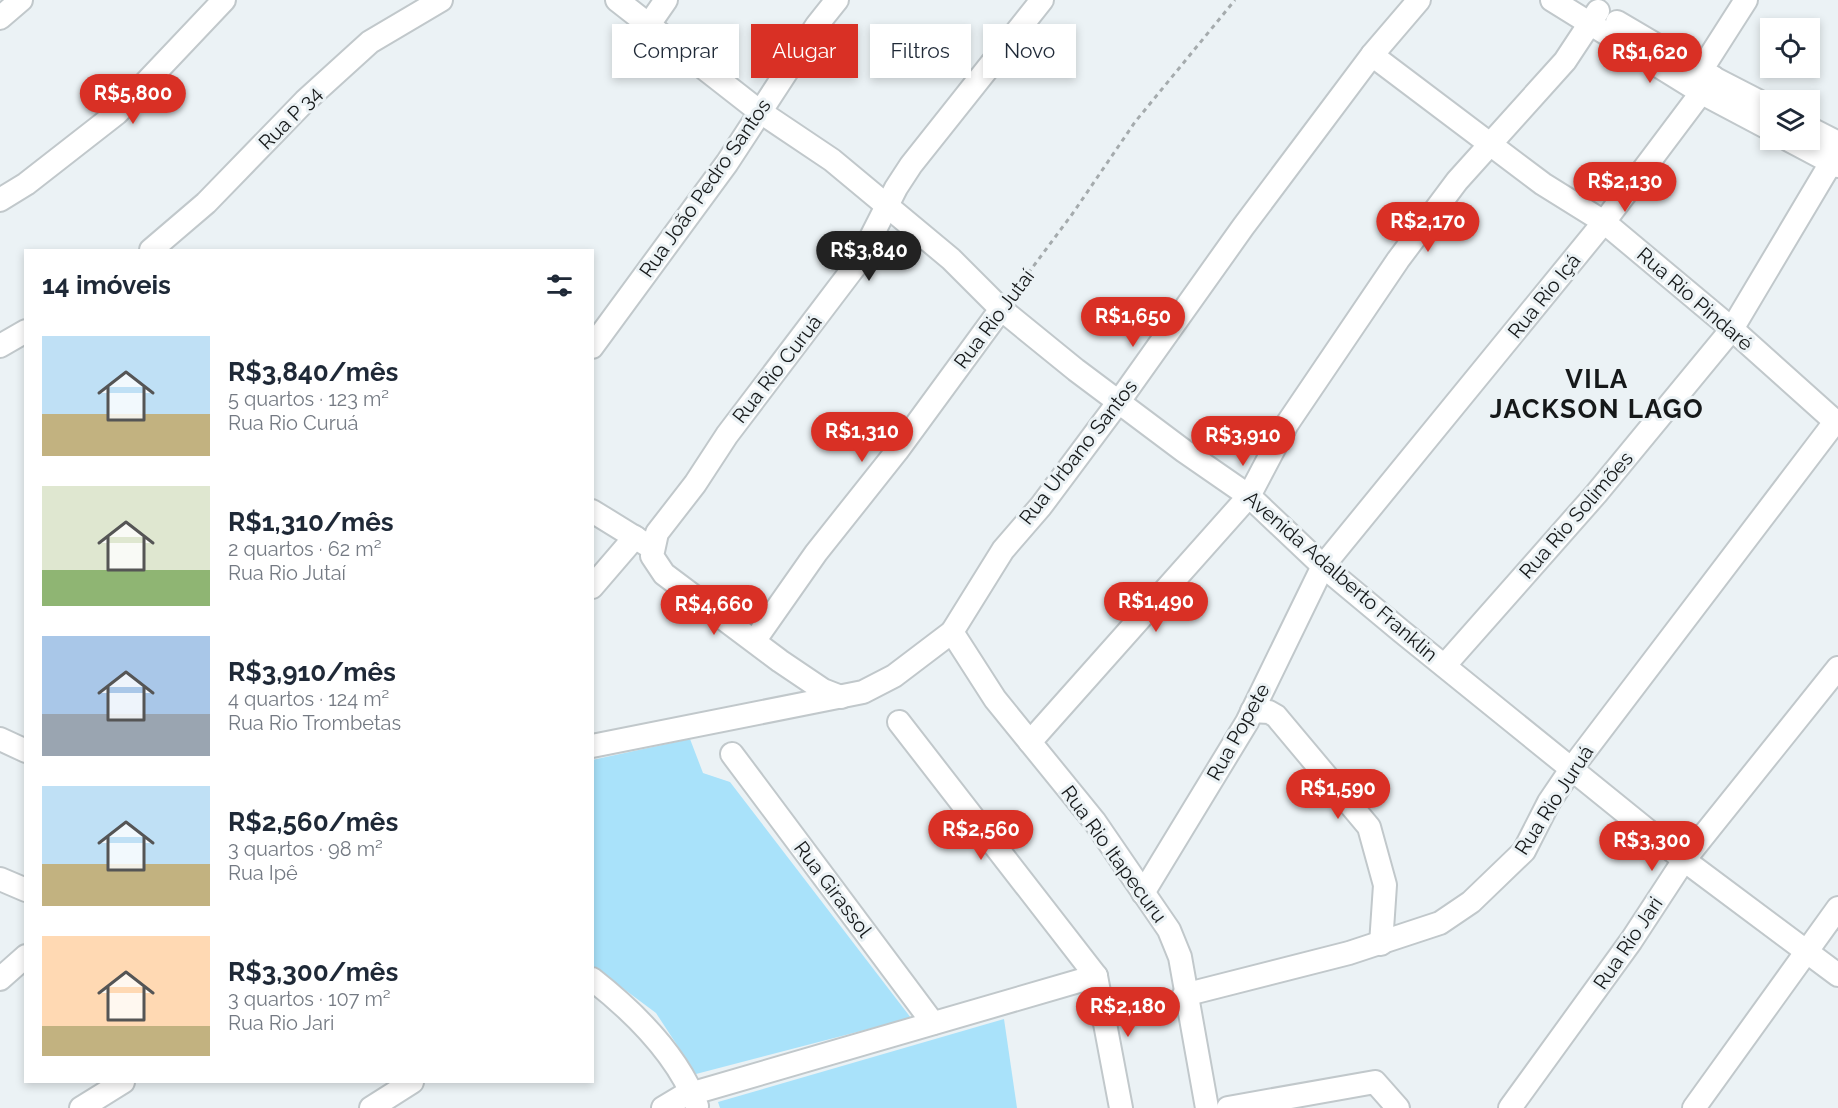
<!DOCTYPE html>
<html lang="pt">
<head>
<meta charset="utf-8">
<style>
  body { margin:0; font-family:Raleway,sans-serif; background:#f6f6f7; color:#1f2937; height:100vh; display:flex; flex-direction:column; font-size:22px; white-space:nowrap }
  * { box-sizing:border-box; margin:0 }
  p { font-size:20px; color:#747a83 }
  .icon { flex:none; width:33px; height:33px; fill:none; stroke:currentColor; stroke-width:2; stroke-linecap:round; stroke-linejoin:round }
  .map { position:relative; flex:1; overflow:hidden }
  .side { position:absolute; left:24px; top:249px; width:570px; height:834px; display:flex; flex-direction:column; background:#fff; border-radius:0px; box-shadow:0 3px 9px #0003 }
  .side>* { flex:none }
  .top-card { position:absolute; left:612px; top:24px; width:570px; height:54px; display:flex; gap:12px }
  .controls { position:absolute; left:1760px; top:18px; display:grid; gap:12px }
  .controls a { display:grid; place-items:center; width:60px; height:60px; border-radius:0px; background:#fff; box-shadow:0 3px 9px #0003; font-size:30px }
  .price { position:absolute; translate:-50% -51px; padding:0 14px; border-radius:21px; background:#d93025; color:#fff; font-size:20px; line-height:39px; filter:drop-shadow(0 2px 3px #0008) }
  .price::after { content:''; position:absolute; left:50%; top:36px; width:18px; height:14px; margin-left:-9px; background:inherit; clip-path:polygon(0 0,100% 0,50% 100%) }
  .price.active { background:#222; color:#fff }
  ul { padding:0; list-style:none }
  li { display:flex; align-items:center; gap:18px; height:150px; padding:0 18px }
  li span { display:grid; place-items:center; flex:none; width:168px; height:120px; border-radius:0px; color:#555 }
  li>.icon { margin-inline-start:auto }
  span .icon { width:72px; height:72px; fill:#fffc; stroke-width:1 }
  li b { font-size:26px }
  h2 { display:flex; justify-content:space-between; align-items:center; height:72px; padding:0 18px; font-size:26px }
  .pill { padding:0 21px; border-radius:0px; background:#fff; box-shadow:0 3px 9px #0003; font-size:21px; line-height:54px }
  .pill.active { background:#d93025; color:#fff }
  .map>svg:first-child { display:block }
  .green { fill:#a9e2fa }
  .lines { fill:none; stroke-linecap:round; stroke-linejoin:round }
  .minor-casing { stroke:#c1c8cb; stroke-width:26 }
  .path { stroke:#a5abad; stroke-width:3; stroke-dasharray:4.5 4.5; stroke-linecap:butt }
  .minor { stroke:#fff; stroke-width:22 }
  .labels { text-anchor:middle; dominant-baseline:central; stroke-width:6; stroke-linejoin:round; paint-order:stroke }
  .street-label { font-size:20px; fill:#16191a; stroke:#ebf2f5 }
  .district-label { font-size:26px; font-weight:bold; letter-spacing:1.5px; fill:#16191a; stroke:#ebf2f5 }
</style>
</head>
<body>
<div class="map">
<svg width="1838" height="1108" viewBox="0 0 1838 1108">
  <rect width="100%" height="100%" fill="#ebf2f5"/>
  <!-- green -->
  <g class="green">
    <polygon points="690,739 703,773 730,782 911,1018 696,1074 656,1013 593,966 592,760"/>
    <polygon points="1004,1019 1017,1108 720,1108 718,1102"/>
  </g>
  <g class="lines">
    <!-- minor casing -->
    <g class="minor-casing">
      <g id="minor">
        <polyline points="617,0 759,111 832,160 951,259 1001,309 1076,370 1184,451 1249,496 1323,566 1401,631 1684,860 1838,975"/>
        <polyline points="1552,0 1702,93 1770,129"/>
        <polyline points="0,18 21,0"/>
        <polyline points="1617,22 1702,72 1770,107"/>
        <polyline points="648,26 666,0"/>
        <polyline points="1372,55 1543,184 1604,222 1732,329 1838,424"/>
        <polyline points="1693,83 1746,0"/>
        <polyline points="1809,128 1838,143"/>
        <polyline points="1789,140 1838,166"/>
        <polyline points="0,200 26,184 117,113 224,0"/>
        <polyline points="151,250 206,203 305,101 370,42 441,0"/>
        <polyline points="0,346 26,331"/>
        <polyline points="592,347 727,163 817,25 837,0"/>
        <polyline points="592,511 652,548"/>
        <polyline points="592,587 635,537"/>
        <polyline points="952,632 995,699 1095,822 1169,930 1180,957 1207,1108"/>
        <polyline points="755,640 816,553 897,451 1001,309"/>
        <polyline points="1445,665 1596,494 1732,329 1838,151"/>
        <polyline points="841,697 823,690 780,661 664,574 652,556 657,533 695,484 727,435 859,261 896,188 911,165 1042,0"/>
        <polyline points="1252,711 1269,712 1276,716 1369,827 1385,885 1381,944"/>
        <polyline points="899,722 1096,976 1121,1108"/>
        <polyline points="0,739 26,751"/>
        <polyline points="1030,742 1249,496 1287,424 1398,260 1457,181 1565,61 1598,11"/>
        <polyline points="592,746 863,692 894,676 952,632 1003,550 1041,506 1120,400 1243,227 1372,55 1419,0"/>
        <polyline points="732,754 933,1023"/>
        <polyline points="0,879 26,890"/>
        <polyline points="1143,893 1247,722 1323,566 1604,222 1713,77"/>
        <polyline points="0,979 26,956"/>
        <path d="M 592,979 C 634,1012 678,1055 697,1106"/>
        <polyline points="1184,995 1349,953 1440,923 1471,902 1524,851 1549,802 1572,768 1835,422"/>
        <polyline points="81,1108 123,1082"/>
        <polyline points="371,1108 412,1082"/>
        <polyline points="663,1108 683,1096 1096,976"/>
        <polyline points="1228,1108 1375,1082 1398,1108"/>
        <polyline points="1510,1108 1631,941 1684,860 1838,668"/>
        <polyline points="1694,1108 1838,908"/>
      </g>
    </g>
    <!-- path -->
    <polyline class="path" points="1012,295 1073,213 1135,122 1235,0"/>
    <!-- minor -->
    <use href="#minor" class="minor"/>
  </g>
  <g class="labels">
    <!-- street labels -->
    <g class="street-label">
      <text transform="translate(290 118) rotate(-45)">Rua P 34</text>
      <text transform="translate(705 188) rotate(-55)">Rua João Pedro Santos</text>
      <text transform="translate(1544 296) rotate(-51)">Rua Rio Içá</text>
      <text transform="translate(1695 299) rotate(41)">Rua Rio Pindaré</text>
      <text transform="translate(994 319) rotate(-53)">Rua Rio Jutaí</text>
      <text transform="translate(777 369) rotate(-52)">Rua Rio Curuá</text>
      <text transform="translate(1078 452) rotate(-52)">Rua Urbano Santos</text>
      <text transform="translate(1576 515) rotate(-49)">Rua Rio Solimões</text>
      <text transform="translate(1341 576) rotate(41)">Avenida Adalberto Franklin</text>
      <text transform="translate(1238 732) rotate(-61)">Rua Popete</text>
      <text transform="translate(1554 800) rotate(-57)">Rua Rio Juruá</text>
      <text transform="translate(1114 854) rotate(54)">Rua Rio Itapecuru</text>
      <text transform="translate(833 889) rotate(53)">Rua Girassol</text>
      <text transform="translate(1628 943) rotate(-56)">Rua Rio Jari</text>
    </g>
    <!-- district labels -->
    <g class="district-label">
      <text x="1597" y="379">VILA<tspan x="1597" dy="30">JACKSON LAGO</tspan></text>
    </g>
  </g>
</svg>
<div class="controls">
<a><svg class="icon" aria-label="locate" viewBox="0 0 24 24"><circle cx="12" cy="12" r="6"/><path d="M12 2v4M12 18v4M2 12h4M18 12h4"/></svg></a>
<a><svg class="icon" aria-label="layers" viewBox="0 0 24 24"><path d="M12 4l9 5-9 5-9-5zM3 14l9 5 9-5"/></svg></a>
</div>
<b class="price" style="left:1650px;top:84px">R$1,620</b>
<b class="price" style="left:133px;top:125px">R$5,800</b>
<b class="price" style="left:1625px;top:213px">R$2,130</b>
<b class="price" style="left:1428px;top:253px">R$2,170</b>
<b class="price active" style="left:869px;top:282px">R$3,840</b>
<b class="price" style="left:1133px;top:348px">R$1,650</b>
<b class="price" style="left:862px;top:463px">R$1,310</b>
<b class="price" style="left:1243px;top:467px">R$3,910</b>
<b class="price" style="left:1156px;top:633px">R$1,490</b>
<b class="price" style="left:714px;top:636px">R$4,660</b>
<b class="price" style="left:1338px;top:820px">R$1,590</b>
<b class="price" style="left:981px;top:861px">R$2,560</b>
<b class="price" style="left:1652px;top:872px">R$3,300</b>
<b class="price" style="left:1128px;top:1038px">R$2,180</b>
<div class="top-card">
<a class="pill">Comprar</a>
<a class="pill active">Alugar</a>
<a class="pill">Filtros</a>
<a class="pill">Novo</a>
</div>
<section class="side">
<h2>14 imóveis<svg class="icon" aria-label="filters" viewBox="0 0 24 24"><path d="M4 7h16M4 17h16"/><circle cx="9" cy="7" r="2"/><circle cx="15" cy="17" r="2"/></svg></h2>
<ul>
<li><span style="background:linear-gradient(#bfe0f5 65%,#c2b280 0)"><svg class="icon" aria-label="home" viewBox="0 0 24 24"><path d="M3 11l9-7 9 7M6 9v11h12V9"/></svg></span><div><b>R$3,840/mês</b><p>5 quartos · 123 m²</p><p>Rua Rio Curuá</p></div></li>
<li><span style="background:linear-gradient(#dfe7d0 70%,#8fb573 0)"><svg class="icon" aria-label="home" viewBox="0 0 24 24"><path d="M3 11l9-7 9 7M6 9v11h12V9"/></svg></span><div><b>R$1,310/mês</b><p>2 quartos · 62 m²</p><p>Rua Rio Jutaí</p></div></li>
<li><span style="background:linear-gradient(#a9c7e8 65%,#9aa5b1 0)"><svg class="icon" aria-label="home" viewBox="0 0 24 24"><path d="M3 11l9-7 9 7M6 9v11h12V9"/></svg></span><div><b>R$3,910/mês</b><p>4 quartos · 124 m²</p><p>Rua Rio Trombetas</p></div></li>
<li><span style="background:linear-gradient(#bfe0f5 65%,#c2b280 0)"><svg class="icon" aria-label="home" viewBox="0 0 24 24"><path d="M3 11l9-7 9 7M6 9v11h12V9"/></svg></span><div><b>R$2,560/mês</b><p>3 quartos · 98 m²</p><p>Rua Ipê</p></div></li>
<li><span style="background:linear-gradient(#ffd9b3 75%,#c2b280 0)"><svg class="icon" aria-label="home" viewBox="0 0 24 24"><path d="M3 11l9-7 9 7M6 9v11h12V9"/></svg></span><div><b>R$3,300/mês</b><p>3 quartos · 107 m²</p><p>Rua Rio Jari</p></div></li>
</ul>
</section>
</div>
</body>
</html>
